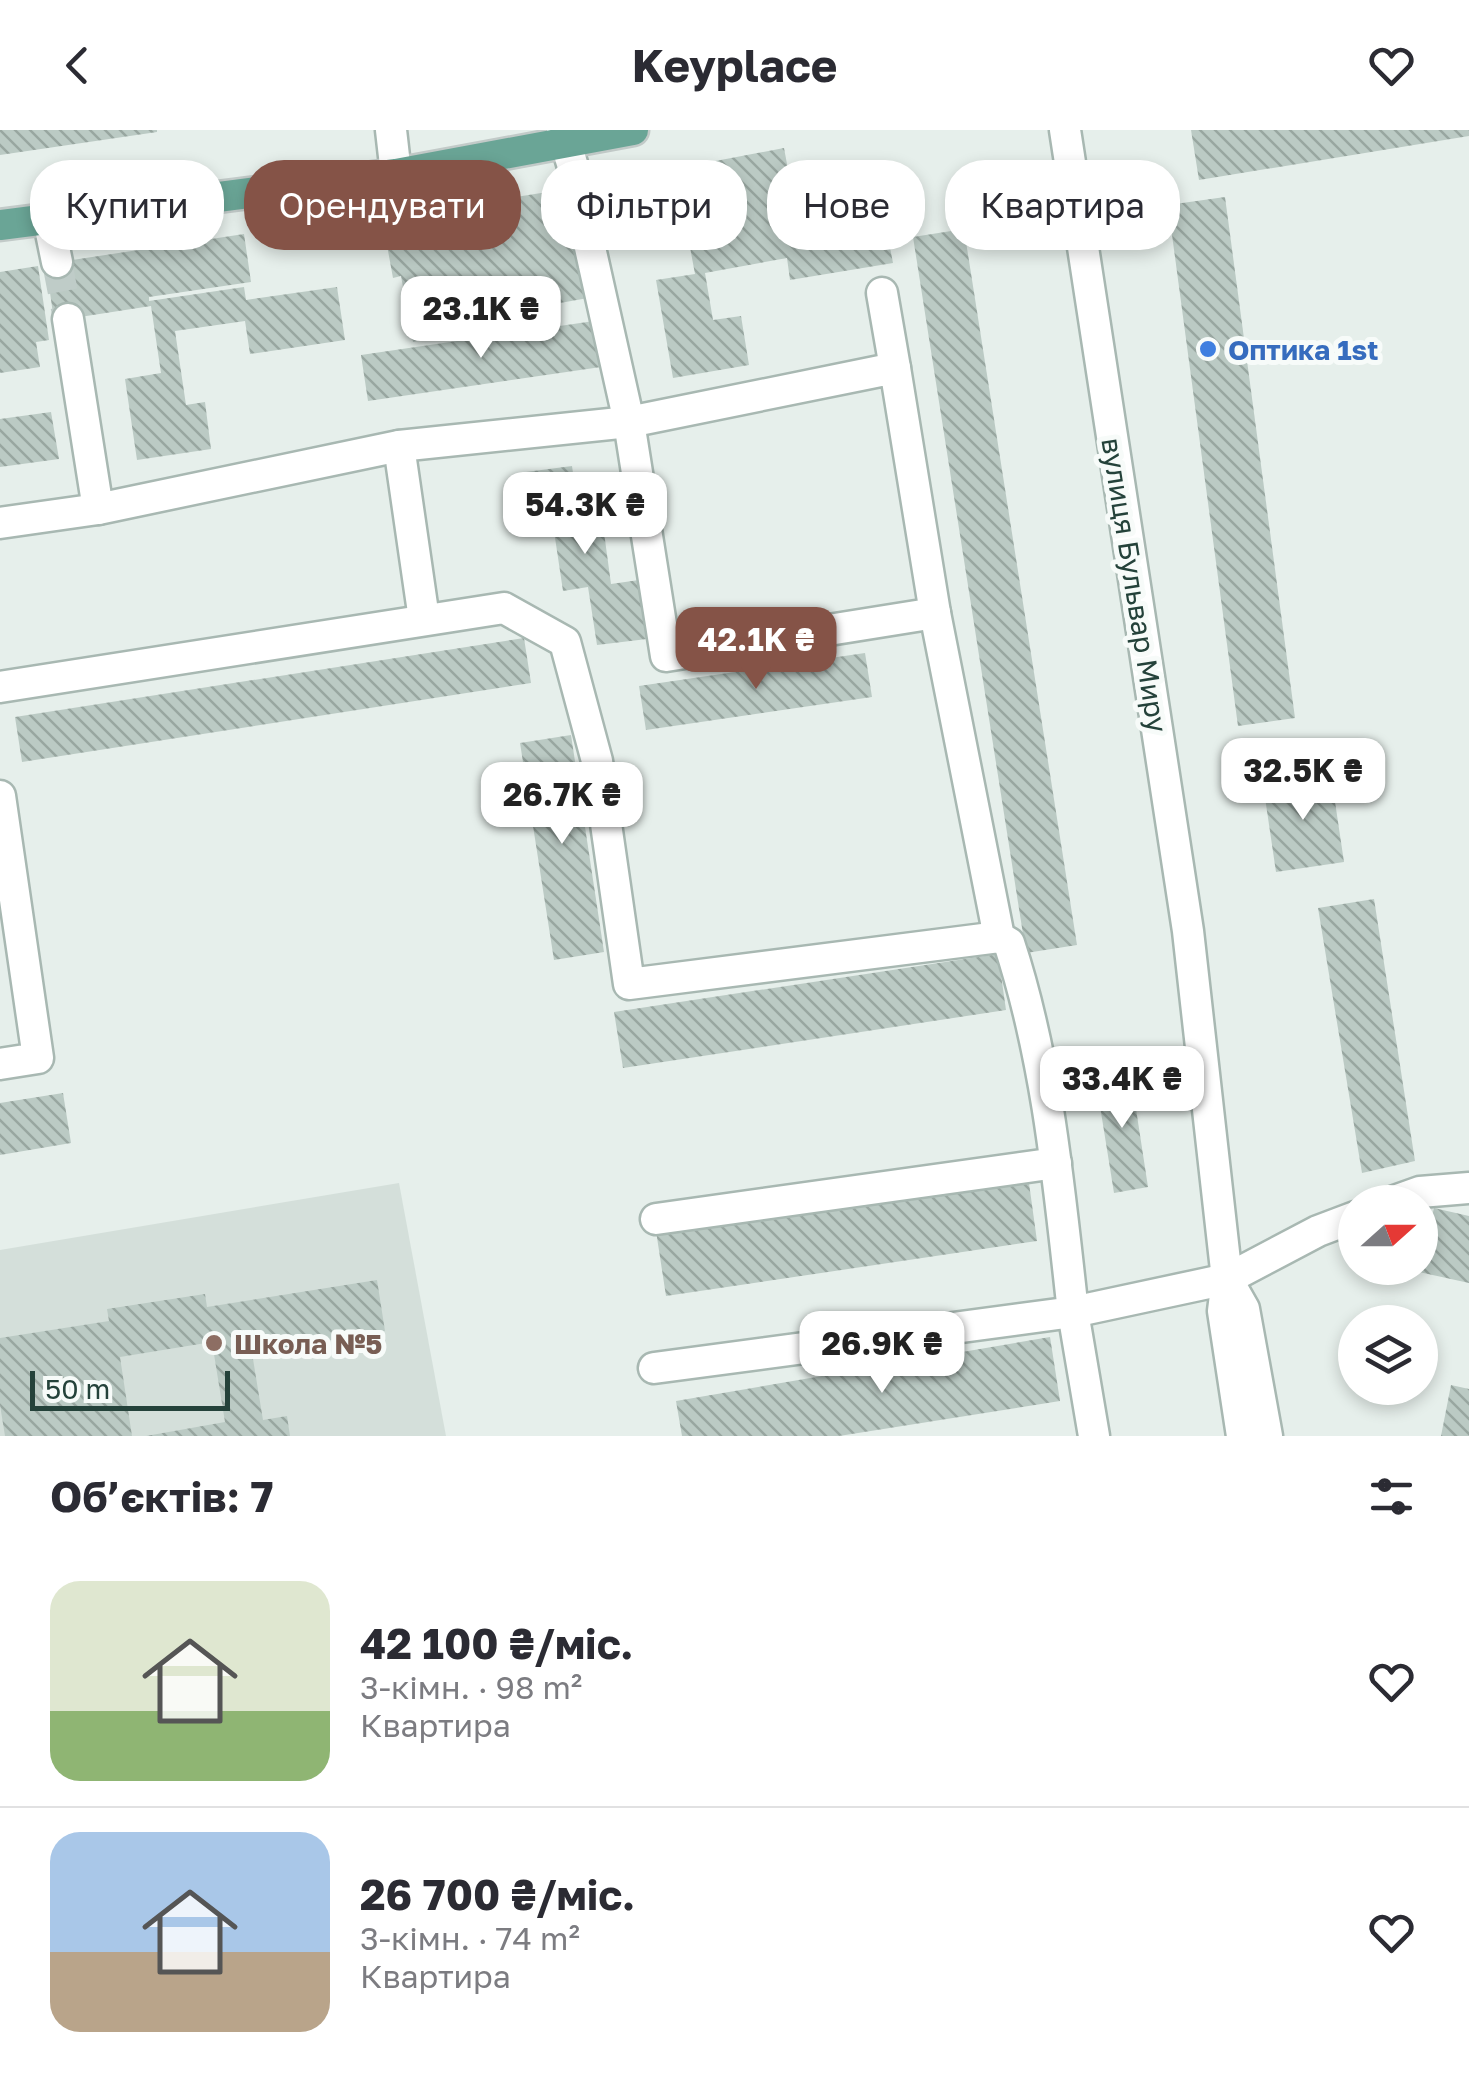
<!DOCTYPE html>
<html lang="uk">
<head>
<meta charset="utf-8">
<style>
  body { margin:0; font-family:"Golos Text",sans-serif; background:#f2f2f3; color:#2b2b33; height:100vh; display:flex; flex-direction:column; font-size:38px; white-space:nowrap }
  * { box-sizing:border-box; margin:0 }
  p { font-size:32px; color:#7c7c81 }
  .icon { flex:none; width:55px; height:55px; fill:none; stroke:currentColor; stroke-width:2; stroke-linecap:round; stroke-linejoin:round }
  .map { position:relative; height:1306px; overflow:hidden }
  .side { display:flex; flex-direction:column; background:#fff; flex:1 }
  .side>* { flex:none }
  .top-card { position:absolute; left:30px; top:30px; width:1410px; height:90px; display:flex; gap:20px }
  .needle { width:65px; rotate:69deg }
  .fabs { position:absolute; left:1338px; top:1055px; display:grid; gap:20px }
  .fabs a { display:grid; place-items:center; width:100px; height:100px; border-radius:50%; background:#fff; box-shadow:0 5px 15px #0003; font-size:50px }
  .scale { position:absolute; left:30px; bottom:25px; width:200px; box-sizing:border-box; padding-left:10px; border:5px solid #24423a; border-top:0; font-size:28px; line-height:35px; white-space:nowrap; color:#24423a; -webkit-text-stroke:8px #f7fbf9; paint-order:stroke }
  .price { position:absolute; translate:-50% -85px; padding:0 22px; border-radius:20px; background:#fff; color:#222; font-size:32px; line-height:65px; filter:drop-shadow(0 2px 5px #0008) }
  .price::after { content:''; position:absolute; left:50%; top:60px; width:30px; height:22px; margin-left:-15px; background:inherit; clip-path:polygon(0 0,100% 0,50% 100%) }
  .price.active { background:#855347; color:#fff }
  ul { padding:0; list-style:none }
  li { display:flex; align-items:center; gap:30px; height:250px; padding:0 50px }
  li+li { border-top:2px solid #e1e1e2 }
  li span { display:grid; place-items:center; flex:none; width:280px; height:200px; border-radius:30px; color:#555 }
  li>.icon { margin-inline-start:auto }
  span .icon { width:120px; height:120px; fill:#fffc; stroke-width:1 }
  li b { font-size:42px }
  h2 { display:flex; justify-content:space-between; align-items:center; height:120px; padding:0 50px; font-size:42px }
  .pill { padding:0 35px; border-radius:40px; background:#fff; box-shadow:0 5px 15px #0003; font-size:35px; line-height:90px }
  .pill.active { background:#855347; color:#fff }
  header { display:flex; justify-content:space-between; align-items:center; height:130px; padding:0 50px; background:#fff; font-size:45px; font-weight:700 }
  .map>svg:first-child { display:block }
  .built { fill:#d4dfda }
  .building { fill:url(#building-back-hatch) }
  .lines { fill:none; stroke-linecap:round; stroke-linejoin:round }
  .minor-tunnel { stroke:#bfccc8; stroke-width:30; stroke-dasharray:30 15; stroke-linecap:butt }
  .minor-casing { stroke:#a8b8b2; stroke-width:35 }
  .major-casing { stroke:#c2cac8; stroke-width:35 }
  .minor { stroke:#fff; stroke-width:30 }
  .major { stroke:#6aa596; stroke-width:30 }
  .shop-dot { fill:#3f7fe0; stroke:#f7fbf9; stroke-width:4 }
  .education-dot { fill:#8d6e63; stroke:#f7fbf9; stroke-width:4 }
  .labels { text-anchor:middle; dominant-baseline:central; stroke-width:10; stroke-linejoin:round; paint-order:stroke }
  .shop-label { font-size:28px; font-weight:bold; fill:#366cbe; stroke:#f7fbf9; text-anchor:start }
  .street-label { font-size:28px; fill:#24423a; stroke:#f7fbf9 }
  .education-label { font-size:28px; font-weight:bold; fill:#785e54; stroke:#f7fbf9; text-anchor:start }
</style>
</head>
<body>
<header><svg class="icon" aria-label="back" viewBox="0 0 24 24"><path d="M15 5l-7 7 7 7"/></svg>Keyplace<svg class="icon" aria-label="heart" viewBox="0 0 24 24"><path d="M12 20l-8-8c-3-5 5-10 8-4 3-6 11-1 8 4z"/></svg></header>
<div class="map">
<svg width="1469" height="1306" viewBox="0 0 1469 1306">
  <defs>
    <pattern id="building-back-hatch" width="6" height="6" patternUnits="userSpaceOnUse" patternTransform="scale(2.5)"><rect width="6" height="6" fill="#bbcac4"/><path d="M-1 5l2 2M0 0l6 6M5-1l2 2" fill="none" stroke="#98a6a0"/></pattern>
  </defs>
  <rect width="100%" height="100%" fill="#e6efeb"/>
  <!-- built -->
  <polygon class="built" points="399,1053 446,1306 0,1306 0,1120"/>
  <!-- building -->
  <g class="building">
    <polygon points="0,0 157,0 157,2 0,25"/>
    <polygon points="1191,0 1469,0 1469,6 1199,50"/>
    <polygon points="784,18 796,82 777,85 779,99 883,81 893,133 790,150 787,128 705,143 713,190 741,186 749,235 673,248 656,150 695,144 686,96 578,115 588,168 515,181 517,193 413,212 401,146 393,148 382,88 579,57"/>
    <polygon points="1225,67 1295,588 1238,596 1168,75"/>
    <polygon points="964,99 1077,815 1026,823 913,107"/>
    <polygon points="244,104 251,152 149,167 149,171 244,157 246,170 337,157 345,210 250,224 245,191 175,201 186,275 205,272 211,319 137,330 125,249 161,243 151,176 54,191 46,134"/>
    <polygon points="38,136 49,210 36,212 40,237 0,243 0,142"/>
    <polygon points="594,191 601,237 368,271 361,225"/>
    <polygon points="51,282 59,329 0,337 0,289"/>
    <polygon points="572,336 581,398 603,395 611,454 639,450 647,509 597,515 588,457 563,461 554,401 535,403 526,342"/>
    <polygon points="524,508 531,553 22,632 15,587"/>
    <polygon points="865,523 872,567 646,600 639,556"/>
    <polygon points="571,605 604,822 554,830 520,613"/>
    <polygon points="1331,645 1344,732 1276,742 1263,654"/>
    <polygon points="1374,769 1415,1031 1362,1043 1318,778"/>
    <polygon points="998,824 1006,880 623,938 614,882"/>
    <polygon points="1130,940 1148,1057 1114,1063 1095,945"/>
    <polygon points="63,963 71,1013 0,1025 0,973"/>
    <polygon points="1028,1046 1037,1111 666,1166 656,1101"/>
    <polygon points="1434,1078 1469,1086 1469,1153 1419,1142"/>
    <polygon points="377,1150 385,1201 252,1223 263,1290 287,1286 290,1306 146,1306 225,1292 212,1212 120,1227 132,1306 5,1306 0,1275 0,1208 109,1191 107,1179 205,1164 207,1177"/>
    <polygon points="1050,1207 1060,1271 839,1306 682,1306 676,1271"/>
    <polygon points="1451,1255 1469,1259 1469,1306 1441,1306"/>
  </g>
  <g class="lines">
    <!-- minor-tunnel -->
    <g class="minor-tunnel">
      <polyline points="579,57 589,113"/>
      <polyline points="57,132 68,189"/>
    </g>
    <!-- minor casing -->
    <g class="minor-casing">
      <g id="minor">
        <polyline points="391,0 396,44"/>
        <polyline points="562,0 579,57"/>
        <polyline points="1065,0 1188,801 1227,1149 1223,1181 1242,1306"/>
        <polyline points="48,88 57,132"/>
        <polyline points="589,113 629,292 666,526 935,483"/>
        <polyline points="882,163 895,238"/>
        <polyline points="68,189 98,379"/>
        <polyline points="399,316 424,489"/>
        <path d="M 0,393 L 98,379 L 399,316 L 629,292 L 895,238 L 935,483 L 999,807 L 1009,813 C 1048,932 1059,1057 1073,1182 L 654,1238"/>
        <polyline points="0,557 504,478 565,512 597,631 629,854 999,807"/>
        <polyline points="0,666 38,928 0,934"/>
        <polyline points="1392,1072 1420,1062 1469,1058"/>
        <polyline points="656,1089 1056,1033"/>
        <polyline points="1227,1149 1244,1179 1267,1306"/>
        <polyline points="1094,1306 1073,1182 1227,1149 1318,1101 1355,1087"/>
      </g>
    </g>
    <!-- major casing -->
    <g class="major-casing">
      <polyline id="major" points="0,95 396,44 633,0"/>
    </g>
    <!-- minor -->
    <use href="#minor" class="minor"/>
    <!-- major -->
    <use href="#major" class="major"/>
  </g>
  <!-- markers -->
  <circle class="shop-dot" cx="1208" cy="219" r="10"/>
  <circle class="education-dot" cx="214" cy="1213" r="10"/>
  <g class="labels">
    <!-- shop labels -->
    <g class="shop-label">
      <text x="1228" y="219">Оптика 1st</text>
    </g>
    <!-- street labels -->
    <g class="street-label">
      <text transform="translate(1135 455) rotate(81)">вулиця Бульвар Миру</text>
    </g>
    <!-- education labels -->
    <g class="education-label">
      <text x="234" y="1213">Школа №5</text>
    </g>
  </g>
</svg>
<div class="fabs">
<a><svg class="needle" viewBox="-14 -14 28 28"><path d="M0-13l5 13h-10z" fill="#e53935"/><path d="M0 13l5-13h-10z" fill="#7c7c81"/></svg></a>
<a><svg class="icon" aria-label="layers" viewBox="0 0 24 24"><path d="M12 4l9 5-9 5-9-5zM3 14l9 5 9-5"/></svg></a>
</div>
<div class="scale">50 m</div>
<b class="price" style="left:481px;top:231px">23.1K ₴</b>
<b class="price" style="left:585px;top:427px">54.3K ₴</b>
<b class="price active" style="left:756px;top:562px">42.1K ₴</b>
<b class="price" style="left:1303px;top:693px">32.5K ₴</b>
<b class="price" style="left:562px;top:717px">26.7K ₴</b>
<b class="price" style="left:1122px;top:1001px">33.4K ₴</b>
<b class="price" style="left:882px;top:1266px">26.9K ₴</b>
<div class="top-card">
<a class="pill">Купити</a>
<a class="pill active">Орендувати</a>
<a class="pill">Фільтри</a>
<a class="pill">Нове</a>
<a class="pill">Квартира</a>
</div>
</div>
<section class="side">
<h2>Об’єктів: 7<svg class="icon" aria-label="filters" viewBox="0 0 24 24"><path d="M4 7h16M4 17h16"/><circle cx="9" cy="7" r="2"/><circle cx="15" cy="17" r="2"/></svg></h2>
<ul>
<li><span style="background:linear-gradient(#dfe7d0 65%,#8fb573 0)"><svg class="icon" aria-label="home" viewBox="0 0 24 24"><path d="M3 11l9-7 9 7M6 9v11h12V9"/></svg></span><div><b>42 100 ₴/міс.</b><p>3-кімн. · 98 m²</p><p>Квартира</p></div><svg class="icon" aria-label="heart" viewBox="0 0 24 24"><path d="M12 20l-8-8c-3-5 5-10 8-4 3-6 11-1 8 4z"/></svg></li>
<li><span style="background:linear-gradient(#a9c7e8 60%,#b9a48a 0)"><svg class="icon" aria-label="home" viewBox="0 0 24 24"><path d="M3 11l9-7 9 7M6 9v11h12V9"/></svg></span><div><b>26 700 ₴/міс.</b><p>3-кімн. · 74 m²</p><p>Квартира</p></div><svg class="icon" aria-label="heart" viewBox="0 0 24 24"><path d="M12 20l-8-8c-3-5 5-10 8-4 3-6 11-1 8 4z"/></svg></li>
</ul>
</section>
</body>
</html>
